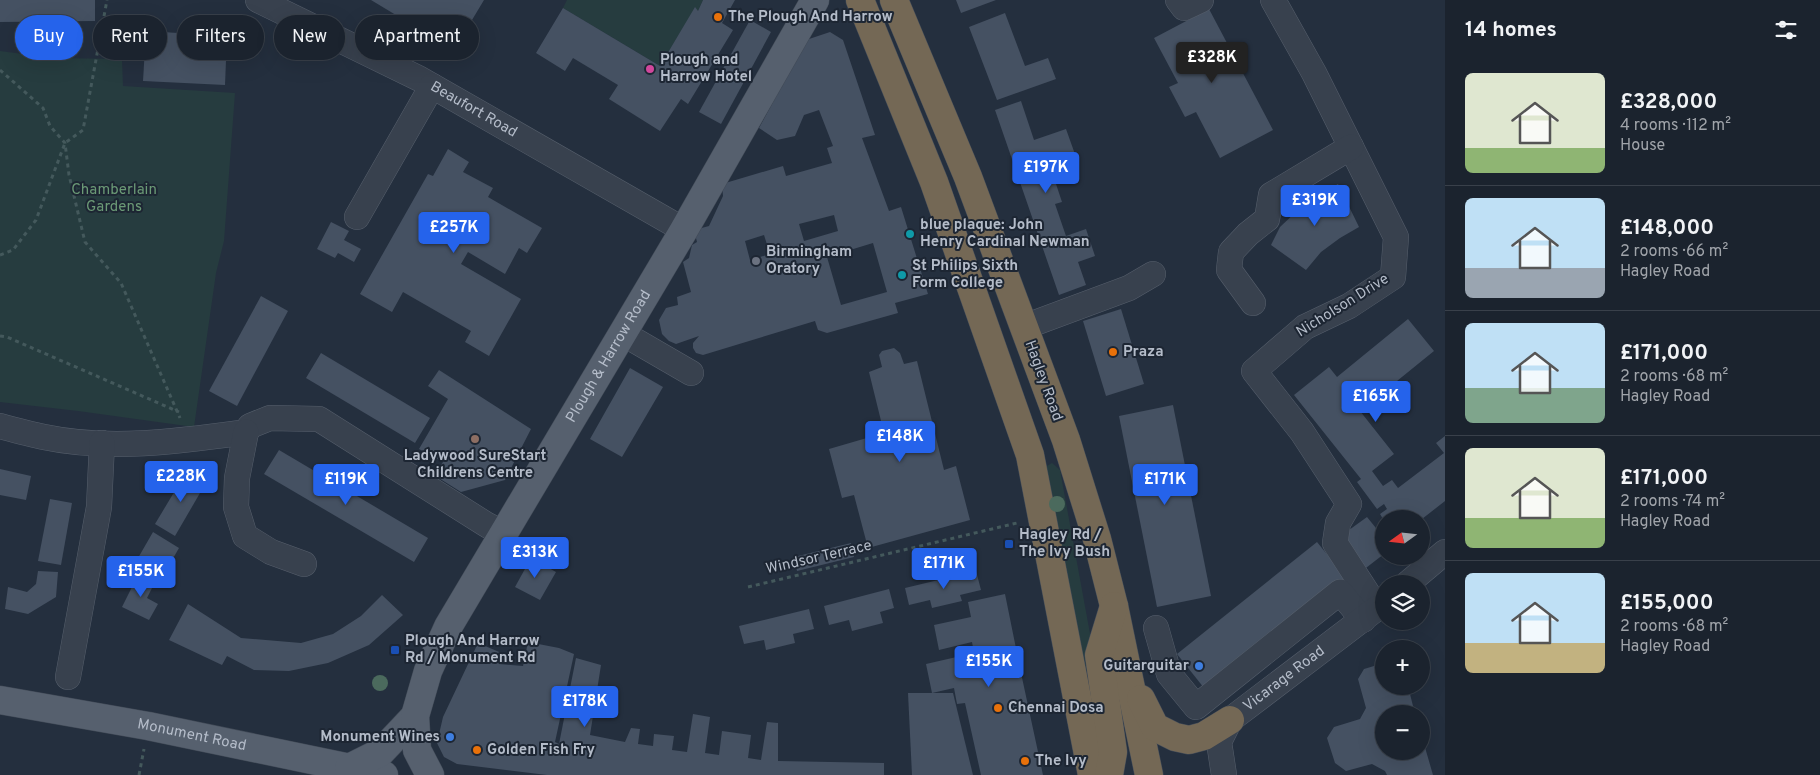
<!DOCTYPE html>
<html lang="en">
<head>
<meta charset="utf-8">
<style>
  body { margin:0; font-family:Overpass,sans-serif; background:#242b36; color:#f1f3f6; height:100vh; display:flex; flex-direction:column; font-size:19px; white-space:nowrap }
  * { box-sizing:border-box; margin:0 }
  p { font-size:16px; color:#a0a4aa }
  .icon { flex:none; width:28px; height:28px; fill:none; stroke:currentColor; stroke-width:2; stroke-linecap:round; stroke-linejoin:round }
  .map { position:relative; flex:1; overflow:hidden }
  .sheet { display:flex; flex-direction:column; background:#1b232e; width:375px }
  .sheet>* { flex:none }
  .hud { position:absolute; left:15px; top:15px; width:475px; height:45px; display:flex; gap:10px }
  .needle { width:32px; rotate:255deg }
  .fabs { position:absolute; left:1375px; top:510px; display:grid; gap:10px }
  .fabs a { display:grid; place-items:center; width:55px; height:55px; border-radius:50%; background:#1b232e; box-shadow:0 5px 20px #0002,0 0 0 1px #39404a; font-size:25px }
  .price { position:absolute; translate:-50% -42px; padding:0 11px; border-radius:5px; background:#2563eb; color:#fff; font-size:16px; line-height:32px; filter:drop-shadow(0 1px 2px #0008) }
  .price::after { content:''; position:absolute; left:50%; top:30px; width:15px; height:11px; margin-left:-8px; background:inherit; clip-path:polygon(0 0,100% 0,50% 100%) }
  .price.selected { background:#222; color:#fff }
  ul { padding:0; list-style:none }
  li { display:flex; align-items:center; gap:15px; height:125px; padding:0 20px }
  li+li { border-top:1px solid #39404a }
  li span { display:grid; place-items:center; flex:none; width:140px; height:100px; border-radius:8px; color:#555 }
  li>.icon { margin-inline-start:auto }
  span .icon { width:60px; height:60px; fill:#fffc; stroke-width:1 }
  li b { font-size:21px }
  h2 { display:flex; justify-content:space-between; align-items:center; height:60px; padding:0 20px; font-size:21px }
  .chip { padding:0 18px; border-radius:22px; background:#1b232e; box-shadow:0 5px 20px #0002,0 0 0 1px #39404a; font-size:18px; line-height:45px }
  .chip.selected { background:#2563eb; color:#fff }
  main { display:flex; flex:1; min-height:0 }
  .map>svg:first-child { display:block }
  .green { fill:#263c3f }
  .building { fill:#455162; fill-rule:evenodd }
  .lines { fill:none; stroke-linecap:round; stroke-linejoin:round }
  .minor-casing { stroke:#565f6c; stroke-width:26 }
  .major-casing { stroke:#414a57; stroke-width:29 }
  .highway-casing { stroke:#434c59; stroke-width:29 }
  .path { stroke:#44595c; stroke-width:3; stroke-dasharray:4 4; stroke-linecap:butt }
  .minor { stroke:#38414e; stroke-width:25 }
  .major { stroke:#56606e; stroke-width:28 }
  .highway { stroke:#746855; stroke-width:28 }
  .tree { fill:#4b6a5d }
  .food-dot { fill:#e8710a; stroke:#1d2633; stroke-width:2 }
  .hotel-dot { fill:#d1479c; stroke:#1d2633; stroke-width:2 }
  .culture-dot { fill:#0f9aa8; stroke:#1d2633; stroke-width:2 }
  .worship-dot { fill:#6b7280; stroke:#1d2633; stroke-width:2 }
  .education-dot { fill:#8d6e63; stroke:#1d2633; stroke-width:2 }
  .transit-dot { fill:#1a4fb4; stroke:#1d2633; stroke-width:2 }
  .shop-dot { fill:#3f7fe0; stroke:#1d2633; stroke-width:2 }
  .labels { text-anchor:middle; dominant-baseline:central; stroke-width:4; stroke-linejoin:round; paint-order:stroke }
  .poi-label { font-size:15px; font-weight:bold; fill:#b4bcc9; stroke:#1d2633; text-anchor:start }
  .street-label { font-size:15px; fill:#b4bcc9; stroke:#1d2633 }
  .park-label { font-size:15px; fill:#6b9a76; stroke:#1d2633 }
</style>
</head>
<body>
<main>
<div class="map">
<svg width="1445" height="775" viewBox="0 0 1445 775">
  <rect width="100%" height="100%" fill="#242f3e"/>
  <!-- green -->
  <g class="green">
    <polygon points="567,0 703,0 698,11 695,8 660,66 563,8"/>
    <polygon points="0,51 53,58 122,59 123,86 235,93 224,241 216,273 194,427 78,411 0,402"/>
    <polygon points="1052,463 1060,470 1100,688 1090,690 1045,467"/>
  </g>
  <!-- building -->
  <g class="building">
    <polygon points="0,0 95,0 95,21 0,22"/>
    <polygon points="371,0 484,0 454,50"/>
    <polygon points="703,0 735,0 722,23 733,30 688,104 681,99 660,131 609,99 618,85 573,58 565,71 536,53 563,8 660,66 695,7 698,11"/>
    <polygon points="956,0 996,0 961,13"/>
    <polygon points="1209,9 1273,130 1220,158 1196,112 1185,117 1169,87 1178,83 1154,38"/>
    <polygon points="1005,13 1025,66 1048,58 1056,79 997,100 969,27"/>
    <polygon points="750,20 771,32 721,124 699,112"/>
    <polygon points="146,31 227,36 225,85 143,81"/>
    <path d="M 830,32 L 843,40 L 875,135 L 862,138 L 889,211 L 901,207 L 928,294 L 895,303 L 898,313 L 827,333 L 818,330 L 815,321 L 703,355 L 696,353 L 693,348 L 693,343 L 699,336 L 676,344 L 669,341 L 662,334 L 659,320 L 666,308 L 678,305 L 677,297 L 691,292 L 683,262 L 689,258 L 692,245 L 697,242 L 694,230 L 709,226 L 723,196 L 722,184 L 783,166 L 786,176 L 832,163 L 827,148 L 833,146 L 819,110 L 804,115 L 795,136 L 777,140 L 759,128 L 806,40 ZM 834,215 L 838,231 L 804,241 L 799,224 ZM 764,235 L 770,254 L 750,260 L 745,241 ZM 873,243 L 887,292 L 841,305 L 827,257 Z"/>
    <polygon points="1021,101 1034,140 1066,129 1076,157 1050,166 1062,202 1055,204 1066,236 1086,229 1095,256 1078,262 1086,285 1059,295 995,110"/>
    <polygon points="448,149 469,162 463,172 493,188 488,197 542,228 527,253 519,248 505,274 468,252 461,264 521,299 489,356 465,342 471,331 403,292 392,312 360,294 428,174 433,176"/>
    <polygon points="1338,184 1359,227 1340,238 1321,252 1306,270 1271,245 1280,227 1298,210 1315,197"/>
    <polygon points="331,222 349,231 344,240 361,249 354,262 338,253 335,258 317,249"/>
    <polygon points="261,296 288,311 237,406 209,391"/>
    <polygon points="1121,309 1144,384 1106,396 1083,321"/>
    <polygon points="1408,319 1434,351 1360,411 1394,454 1372,471 1383,486 1392,480 1398,488 1444,453 1436,443 1445,436 1445,501 1422,519 1383,519 1380,514 1387,509 1384,504 1377,509 1357,482 1361,479 1294,395 1329,367 1337,377"/>
    <polygon points="894,348 900,353 904,364 917,361 944,470 956,466 970,520 868,548 854,495 842,498 829,449 884,433 869,372 882,367 879,355 882,351"/>
    <polygon points="321,353 430,418 415,443 306,378"/>
    <polygon points="630,368 663,387 622,457 590,439"/>
    <polygon points="439,370 531,429 505,480 461,492 434,475 443,462 419,449 448,399 428,386"/>
    <polygon points="1173,405 1211,596 1157,607 1119,416"/>
    <polygon points="279,450 428,538 414,562 264,474"/>
    <polygon points="0,469 31,476 26,500 0,495"/>
    <polygon points="188,469 207,481 175,536 155,524"/>
    <polygon points="50,499 72,503 61,565 38,561"/>
    <polygon points="1367,517 1384,538 1384,554 1362,571 1338,538"/>
    <polygon points="153,532 179,548 160,581 134,565"/>
    <polygon points="1317,542 1348,580 1208,693 1177,654"/>
    <polygon points="851,543 854,557 797,571 794,557"/>
    <polygon points="531,558 556,572 540,600 515,587"/>
    <polygon points="38,571 58,572 56,597 28,614 5,609 8,587 27,592 36,584"/>
    <polygon points="976,571 981,590 960,595 962,601 932,608 930,600 909,605 905,588"/>
    <polygon points="139,573 155,582 147,598 158,604 149,620 122,607"/>
    <polygon points="889,589 894,608 880,612 883,623 852,631 849,620 829,625 824,606"/>
    <polygon points="1005,594 1021,673 1043,775 981,775 965,703 957,704 954,688 932,693 926,664 974,653 972,642 939,650 934,625 971,617 968,602"/>
    <polygon points="382,595 403,615 369,645 328,663 289,671 254,670 227,656 222,665 169,640 188,604 241,638 301,643 333,634 361,616"/>
    <polygon points="809,609 814,629 793,634 795,643 766,650 764,640 744,644 739,626"/>
    <polygon points="528,642 559,648 574,654 555,742 559,744 576,658 601,665 590,735 625,742 631,728 640,729 638,744 653,746 654,734 674,736 672,750 687,752 693,714 710,717 705,753 719,755 722,731 751,735 748,758 761,760 767,722 778,723 778,761 884,763 884,775 547,775 457,764 444,757 437,743 443,717 478,643 504,654 499,664 523,666"/>
    <polygon points="1384,663 1384,686 1408,686 1415,714 1384,714 1384,751 1421,751 1422,737 1433,775 1387,775 1385,771 1372,764 1346,771 1335,763 1327,738 1334,727 1360,719 1366,708 1358,679 1364,669"/>
    <polygon points="908,693 953,693 973,775 912,775"/>
  </g>
  <g class="lines">
    <!-- minor casing -->
    <g class="minor-casing">
      <g id="minor">
        <path id="s1" d="M 258,0 L 420,79 L 684,230"/>
        <polyline points="1178,0 1184,8 1201,0"/>
        <polyline points="1273,0 1314,73 1396,237 1393,277 1349,306 1305,327 1254,371 1302,432 1349,504 1338,523 1335,543 1377,608"/>
        <polyline points="357,217 432,86"/>
        <polyline points="1253,303 1229,270 1231,252 1248,234 1267,219 1271,195 1351,147"/>
        <polyline points="1024,327 1129,288 1153,274"/>
        <polyline points="622,333 691,373"/>
        <path d="M 0,426 C 15,430 30,434 44,437 C 110,451 180,441 246,432 L 250,426 L 270,418 L 319,419 L 487,525 L 503,533"/>
        <polyline points="246,432 237,478 236,507 245,536 271,552 304,564"/>
        <polyline points="1407,584 1445,552"/>
        <polyline points="1156,628 1169,674 1196,707 1340,592 1363,620"/>
        <polyline points="68,677 99,507 102,443"/>
        <path id="s2" d="M 1224,775 L 1219,742 L 1230,720 L 1376,609"/>
      </g>
    </g>
    <!-- major casing -->
    <g class="major-casing">
      <g id="major">
        <path id="s3" d="M 0,700 L 148,726 L 384,775"/>
        <polyline points="349,768 381,752 415,716"/>
        <path id="s4" d="M 430,775 L 417,750 L 415,716 L 428,671 L 448,627 L 684,230 L 815,0"/>
      </g>
    </g>
    <!-- highway casing -->
    <g class="highway-casing">
      <g id="highway">
        <polyline points="860,0 934,182 1030,455 1092,775"/>
        <polyline points="894,0 968,177 1066,440 1097,539 1114,606 1149,775"/>
        <polyline points="1141,699 1155,727 1175,737 1189,740 1204,736 1230,720"/>
        <polyline points="1109,775 1113,752 1099,655 1114,606"/>
      </g>
    </g>
    <!-- path -->
    <g class="path">
      <polyline points="0,70 43,108 50,126 65,143 69,175 85,242 121,283 180,418"/>
      <polyline points="0,255 13,250 36,220 65,143 83,130 107,0"/>
      <polyline points="0,336 7,337 179,412"/>
      <polyline points="748,587 1017,523"/>
      <polyline points="139,775 144,749"/>
    </g>
    <!-- minor -->
    <use href="#minor" class="minor"/>
    <!-- major -->
    <use href="#major" class="major"/>
    <!-- highway -->
    <use href="#highway" class="highway"/>
  </g>
  <!-- trees -->
  <g class="tree">
    <circle cx="1057" cy="504" r="8"/>
    <circle cx="380" cy="683" r="8"/>
  </g>
  <!-- markers -->
  <g class="food-dot">
    <circle cx="718" cy="17" r="5"/>
    <circle cx="1113" cy="352" r="5"/>
    <circle cx="998" cy="708" r="5"/>
    <circle cx="477" cy="750" r="5"/>
    <circle cx="1025" cy="761" r="5"/>
  </g>
  <circle class="hotel-dot" cx="650" cy="69" r="5"/>
  <g class="culture-dot">
    <circle cx="910" cy="234" r="5"/>
    <circle cx="902" cy="275" r="5"/>
  </g>
  <circle class="worship-dot" cx="756" cy="261" r="5"/>
  <circle class="education-dot" cx="475" cy="439" r="5"/>
  <g class="transit-dot">
    <rect x="1004" y="539" width="10" height="10" rx="2.5"/>
    <rect x="390" y="645" width="10" height="10" rx="2.5"/>
  </g>
  <g class="shop-dot">
    <circle cx="1199" cy="666" r="5"/>
    <circle cx="450" cy="737" r="5"/>
  </g>
  <g class="labels">
    <!-- poi labels -->
    <g class="poi-label">
      <text x="728" y="17">The Plough And Harrow</text>
      <text x="660" y="60">Plough and<tspan x="660" dy="17">Harrow Hotel</tspan></text>
      <text x="920" y="225">blue plaque: John<tspan x="920" dy="17">Henry Cardinal Newman</tspan></text>
      <text x="766" y="252">Birmingham<tspan x="766" dy="17">Oratory</tspan></text>
      <text x="912" y="266">St Philips Sixth<tspan x="912" dy="17">Form College</tspan></text>
      <text x="1123" y="352">Praza</text>
      <text x="475" y="456" text-anchor="middle">Ladywood SureStart<tspan x="475" dy="17">Childrens Centre</tspan></text>
      <text x="1019" y="535">Hagley Rd /<tspan x="1019" dy="17">The Ivy Bush</tspan></text>
      <text x="405" y="641">Plough And Harrow<tspan x="405" dy="17">Rd / Monument Rd</tspan></text>
      <text x="1189" y="666" text-anchor="end">Guitarguitar</text>
      <text x="1008" y="708">Chennai Dosa</text>
      <text x="440" y="737" text-anchor="end">Monument Wines</text>
      <text x="487" y="750">Golden Fish Fry</text>
      <text x="1035" y="761">The Ivy</text>
    </g>
    <!-- street labels -->
    <g class="street-label">
      <text stroke="none"><textPath href="#s1" startOffset="242">Beaufort Road</textPath></text>
      <text transform="translate(1343 306) rotate(-32)">Nicholson Drive</text>
      <text stroke="none"><textPath href="#s4" startOffset="472">Plough &amp; Harrow Road</textPath></text>
      <text transform="translate(1043 381) rotate(70)">Hagley Road</text>
      <text transform="translate(819 558) rotate(-13)">Windsor Terrace</text>
      <text stroke="none"><textPath href="#s2" startOffset="126">Vicarage Road</textPath></text>
      <text stroke="none"><textPath href="#s3" startOffset="195">Monument Road</textPath></text>
    </g>
    <!-- park labels -->
    <g class="park-label">
      <text x="114" y="190">Chamberlain<tspan x="114" dy="17">Gardens</tspan></text>
    </g>
  </g>
</svg>
<div class="fabs">
<a><svg class="needle" viewBox="-14 -14 28 28"><path d="M0-13l5 13h-10z" fill="#e53935"/><path d="M0 13l5-13h-10z" fill="#a0a4aa"/></svg></a>
<a><svg class="icon" aria-label="layers" viewBox="0 0 24 24"><path d="M12 4l9 5-9 5-9-5zM3 14l9 5 9-5"/></svg></a>
<a>+</a>
<a>−</a>
</div>
<b class="price selected" style="left:1212px;top:84px">£328K</b>
<b class="price" style="left:1046px;top:194px">£197K</b>
<b class="price" style="left:1315px;top:227px">£319K</b>
<b class="price" style="left:454px;top:254px">£257K</b>
<b class="price" style="left:1376px;top:423px">£165K</b>
<b class="price" style="left:900px;top:463px">£148K</b>
<b class="price" style="left:181px;top:503px">£228K</b>
<b class="price" style="left:346px;top:506px">£119K</b>
<b class="price" style="left:1165px;top:506px">£171K</b>
<b class="price" style="left:535px;top:579px">£313K</b>
<b class="price" style="left:944px;top:590px">£171K</b>
<b class="price" style="left:141px;top:598px">£155K</b>
<b class="price" style="left:989px;top:688px">£155K</b>
<b class="price" style="left:585px;top:728px">£178K</b>
<div class="hud">
<a class="chip selected">Buy</a>
<a class="chip">Rent</a>
<a class="chip">Filters</a>
<a class="chip">New</a>
<a class="chip">Apartment</a>
</div>
</div>
<section class="sheet">
<h2>14 homes<svg class="icon" aria-label="filters" viewBox="0 0 24 24"><path d="M4 7h16M4 17h16"/><circle cx="9" cy="7" r="2"/><circle cx="15" cy="17" r="2"/></svg></h2>
<ul>
<li><span style="background:linear-gradient(#dfe7d0 75%,#8fb573 0)"><svg class="icon" aria-label="home" viewBox="0 0 24 24"><path d="M3 11l9-7 9 7M6 9v11h12V9"/></svg></span><div><b>£328,000</b><p>4 rooms · 112 m²</p><p>House</p></div></li>
<li><span style="background:linear-gradient(#bfe0f5 70%,#9aa5b1 0)"><svg class="icon" aria-label="home" viewBox="0 0 24 24"><path d="M3 11l9-7 9 7M6 9v11h12V9"/></svg></span><div><b>£148,000</b><p>2 rooms · 66 m²</p><p>Hagley Road</p></div></li>
<li><span style="background:linear-gradient(#bfe0f5 65%,#7fa58c 0)"><svg class="icon" aria-label="home" viewBox="0 0 24 24"><path d="M3 11l9-7 9 7M6 9v11h12V9"/></svg></span><div><b>£171,000</b><p>2 rooms · 68 m²</p><p>Hagley Road</p></div></li>
<li><span style="background:linear-gradient(#dfe7d0 70%,#8fb573 0)"><svg class="icon" aria-label="home" viewBox="0 0 24 24"><path d="M3 11l9-7 9 7M6 9v11h12V9"/></svg></span><div><b>£171,000</b><p>2 rooms · 74 m²</p><p>Hagley Road</p></div></li>
<li><span style="background:linear-gradient(#bfe0f5 70%,#c2b280 0)"><svg class="icon" aria-label="home" viewBox="0 0 24 24"><path d="M3 11l9-7 9 7M6 9v11h12V9"/></svg></span><div><b>£155,000</b><p>2 rooms · 68 m²</p><p>Hagley Road</p></div></li>
</ul>
</section>
</main>
</body>
</html>
